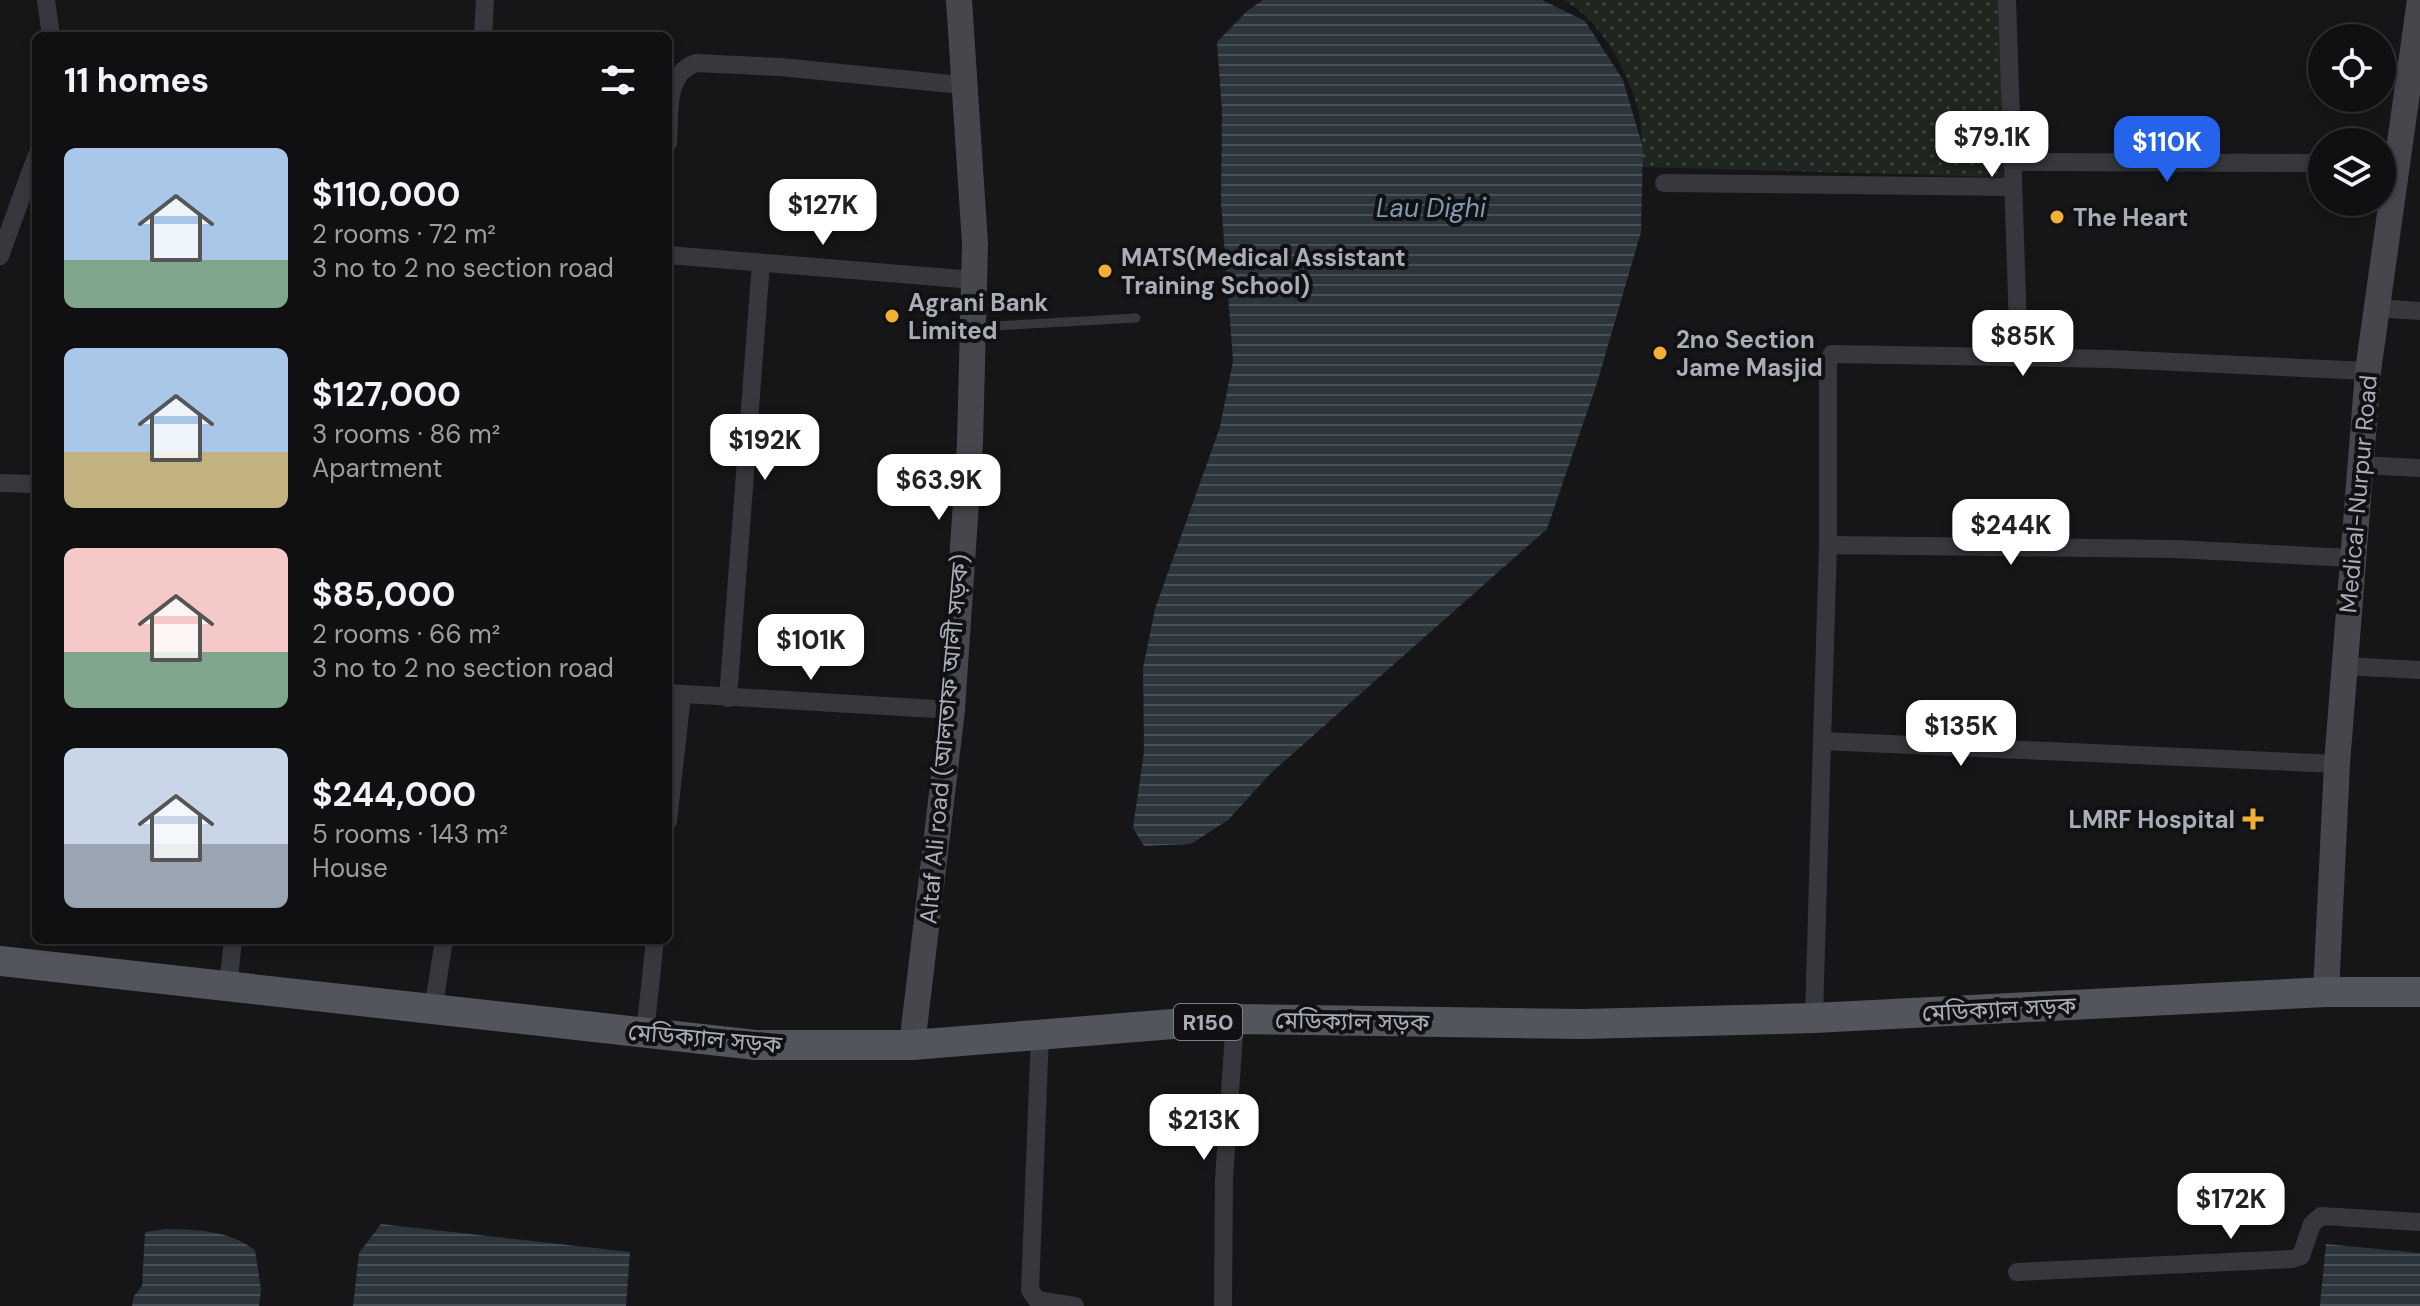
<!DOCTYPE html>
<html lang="en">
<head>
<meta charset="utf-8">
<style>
  body { margin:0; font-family:"DM Sans","Noto Sans Bengali",sans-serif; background:#1e1e20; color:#f1f3f6; height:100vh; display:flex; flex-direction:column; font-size:30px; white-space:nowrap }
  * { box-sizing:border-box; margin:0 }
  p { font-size:26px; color:#9c9d9f }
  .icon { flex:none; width:44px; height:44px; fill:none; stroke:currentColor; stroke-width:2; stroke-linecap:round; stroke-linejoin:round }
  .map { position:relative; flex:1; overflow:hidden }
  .side { position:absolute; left:32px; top:32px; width:640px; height:912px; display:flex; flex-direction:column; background:#101012; border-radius:12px; box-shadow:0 4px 12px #0003,0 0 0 2px #303032 }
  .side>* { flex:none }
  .fabs { position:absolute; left:2308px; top:24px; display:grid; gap:16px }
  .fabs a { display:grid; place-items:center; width:88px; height:88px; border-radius:50%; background:#101012; box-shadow:0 4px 12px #0003,0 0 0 2px #303032; font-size:40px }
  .price { position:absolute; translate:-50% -68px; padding:0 18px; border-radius:16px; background:#fff; color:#222; font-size:26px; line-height:52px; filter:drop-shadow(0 2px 4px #0008) }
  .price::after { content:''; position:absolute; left:50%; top:48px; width:24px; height:18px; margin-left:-12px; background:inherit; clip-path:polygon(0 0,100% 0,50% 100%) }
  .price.current { background:#2563eb; color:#fff }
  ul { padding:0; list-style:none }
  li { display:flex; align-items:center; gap:24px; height:200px; padding:0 32px }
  li span { display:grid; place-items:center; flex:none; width:224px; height:160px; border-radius:12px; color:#555 }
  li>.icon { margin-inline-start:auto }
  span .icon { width:96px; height:96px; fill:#fffc; stroke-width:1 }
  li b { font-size:34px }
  h2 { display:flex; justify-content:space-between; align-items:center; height:96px; padding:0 32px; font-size:34px }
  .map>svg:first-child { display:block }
  .park { fill:url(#park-dots) }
  .water { fill:url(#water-rules) }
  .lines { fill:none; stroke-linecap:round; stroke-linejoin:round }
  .lane { stroke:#37383d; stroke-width:9 }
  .street { stroke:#37383d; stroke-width:18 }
  .secondary { stroke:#45474d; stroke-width:26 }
  .primary { stroke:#53555c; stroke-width:30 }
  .poi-dot { fill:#f2b134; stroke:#111113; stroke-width:3 }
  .labels { text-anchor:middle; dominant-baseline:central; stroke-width:8; stroke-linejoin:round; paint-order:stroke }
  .shield { fill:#111113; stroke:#7b7e86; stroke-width:2 }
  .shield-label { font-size:22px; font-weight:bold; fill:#a8adb8 }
  .poi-label { font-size:24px; font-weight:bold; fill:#a8adb8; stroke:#111113; text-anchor:start }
  .street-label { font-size:24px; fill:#a8adb8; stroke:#111113 }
  .water-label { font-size:26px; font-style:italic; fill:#7f9bb3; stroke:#111113 }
</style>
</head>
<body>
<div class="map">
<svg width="2420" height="1306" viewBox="0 0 2420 1306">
  <defs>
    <pattern id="park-dots" width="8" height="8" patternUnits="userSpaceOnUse" patternTransform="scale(2)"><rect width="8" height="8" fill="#1e261f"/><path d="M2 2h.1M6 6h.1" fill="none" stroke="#3c433d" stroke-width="1.8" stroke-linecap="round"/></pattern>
    <pattern id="water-rules" width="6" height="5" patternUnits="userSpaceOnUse" patternTransform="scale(2)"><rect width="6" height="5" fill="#2c353c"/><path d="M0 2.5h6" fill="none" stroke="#485056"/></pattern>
  </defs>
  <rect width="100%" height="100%" fill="#161618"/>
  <!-- park -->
  <path class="park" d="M 1564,0 L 1999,0 L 2003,177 L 1642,167 C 1641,148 1643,124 1637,105 C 1624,65 1601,21 1564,0 Z"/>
  <!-- water -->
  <g class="water">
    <polygon points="1263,0 1542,0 1585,21 1623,80 1643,148 1641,232 1597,383 1547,529 1272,772 1228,820 1191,844 1144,846 1133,828 1144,752 1143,668 1155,609 1220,427 1233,361 1221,201 1222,110 1217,42 1247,11"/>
    <polygon points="381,1224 630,1252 626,1306 353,1306 359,1253"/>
    <path d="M 167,1229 C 199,1230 228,1230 255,1250 L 261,1290 L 259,1306 L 132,1306 L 134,1296 L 142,1286 L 145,1232 Z"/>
    <polygon points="2326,1244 2420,1253 2420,1306 2320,1306"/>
  </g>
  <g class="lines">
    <!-- lane -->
    <polyline class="lane" points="976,327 1136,318"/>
    <!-- street -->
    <g class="street">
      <polyline points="46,0 51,36"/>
      <polyline points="2007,0 2019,357"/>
      <polyline points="483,36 485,0"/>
      <path d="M 668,143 C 670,114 664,74 696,63 L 780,67 L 962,85"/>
      <polyline points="2012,162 2322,163"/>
      <polyline points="1664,183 2013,187"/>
      <polyline points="668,255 974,280"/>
      <polyline points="0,256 36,157"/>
      <polyline points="2377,308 2420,311"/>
      <polyline points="2361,465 2420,468"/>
      <polyline points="0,483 36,484"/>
      <polyline points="1828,545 1828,362 1832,354 2111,359 2368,371"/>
      <polyline points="2344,666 2420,670"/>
      <polyline points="668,693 952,710"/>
      <polyline points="728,698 761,263"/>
      <polyline points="1822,741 1828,545 2175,549 2351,558"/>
      <polyline points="668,821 682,695"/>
      <polyline points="228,987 233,940"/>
      <polyline points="433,1010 444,940"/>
      <polyline points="1814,1018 1822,741 2337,764"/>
      <polyline points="645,1033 655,940"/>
      <polyline points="1040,1034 1030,1290 1037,1300 1075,1306"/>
      <polyline points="2017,1272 2292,1259 2301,1256 2312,1224 2321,1216 2420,1222"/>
      <polyline points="1223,1306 1224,1179 1235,1019"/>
    </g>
    <!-- secondary -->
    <g class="secondary">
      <polyline points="2326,992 2337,764 2368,371 2420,0"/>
      <polyline points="912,1045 952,710 970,443 975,244 959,0"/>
    </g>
    <!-- primary -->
    <polyline class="primary" points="0,961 756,1045 912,1045 1235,1019 1583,1024 1814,1018 2326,992 2420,992"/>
  </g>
  <!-- markers -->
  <g class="poi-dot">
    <circle cx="2057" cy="217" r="8"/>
    <circle cx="1105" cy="271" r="8"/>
    <circle cx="892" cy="316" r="8"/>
    <circle cx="1660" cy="353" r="8"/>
    <path d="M2249 807h8v8h8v8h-8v8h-8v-8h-8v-8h8z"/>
  </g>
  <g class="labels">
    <!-- shield labels -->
    <rect class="shield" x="1174" y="1004" width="68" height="36" rx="6"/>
    <g class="shield-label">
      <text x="1208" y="1022">R150</text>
    </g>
    <!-- poi labels -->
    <g class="poi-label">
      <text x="2073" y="217">The Heart</text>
      <text x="1121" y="257">MATS(Medical Assistant<tspan x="1121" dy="28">Training School)</tspan></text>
      <text x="908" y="302">Agrani Bank<tspan x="908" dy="28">Limited</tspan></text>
      <text x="1676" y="339">2no Section<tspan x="1676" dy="28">Jame Masjid</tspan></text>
      <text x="2235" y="819" text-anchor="end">LMRF Hospital</text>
    </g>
    <!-- street labels -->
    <g class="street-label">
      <text transform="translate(2358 494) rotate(-85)">Medical-Nurpur Road</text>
      <text transform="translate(944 739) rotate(-85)">Altaf Ali road (আলতাফ আলী সড়ক)</text>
      <text transform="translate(1999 1009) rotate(-3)">মেডিক্যাল সড়ক</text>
      <text transform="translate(1352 1021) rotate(1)">মেডিক্যাল সড়ক</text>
      <text transform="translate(705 1038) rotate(5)">মেডিক্যাল সড়ক</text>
    </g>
    <!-- water labels -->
    <g class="water-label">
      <text x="1431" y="208">Lau Dighi</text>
    </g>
  </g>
</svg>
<div class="fabs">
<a><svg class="icon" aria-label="locate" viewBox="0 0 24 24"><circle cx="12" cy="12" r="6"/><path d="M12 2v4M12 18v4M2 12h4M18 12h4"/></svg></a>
<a><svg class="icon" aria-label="layers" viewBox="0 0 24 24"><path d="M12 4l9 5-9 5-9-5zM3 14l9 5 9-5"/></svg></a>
</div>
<b class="price" style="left:1992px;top:179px">$79.1K</b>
<b class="price current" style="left:2167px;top:184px">$110K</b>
<b class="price" style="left:823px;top:247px">$127K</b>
<b class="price" style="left:2023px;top:378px">$85K</b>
<b class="price" style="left:765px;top:482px">$192K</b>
<b class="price" style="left:939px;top:522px">$63.9K</b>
<b class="price" style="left:2011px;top:567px">$244K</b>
<b class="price" style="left:811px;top:682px">$101K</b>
<b class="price" style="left:1961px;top:768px">$135K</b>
<b class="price" style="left:1204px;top:1162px">$213K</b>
<b class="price" style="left:2231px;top:1241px">$172K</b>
<section class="side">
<h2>11 homes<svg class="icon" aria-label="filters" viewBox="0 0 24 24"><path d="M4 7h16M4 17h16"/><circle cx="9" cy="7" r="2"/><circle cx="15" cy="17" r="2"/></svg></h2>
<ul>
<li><span style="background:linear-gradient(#a9c7e8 70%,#7fa58c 0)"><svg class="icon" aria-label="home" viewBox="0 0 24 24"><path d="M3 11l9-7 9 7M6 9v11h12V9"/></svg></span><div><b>$110,000</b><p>2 rooms · 72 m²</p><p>3 no to 2 no section road</p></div></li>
<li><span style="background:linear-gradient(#a9c7e8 65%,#c2b280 0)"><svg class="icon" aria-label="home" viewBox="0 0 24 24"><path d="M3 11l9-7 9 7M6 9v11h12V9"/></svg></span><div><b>$127,000</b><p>3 rooms · 86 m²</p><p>Apartment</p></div></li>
<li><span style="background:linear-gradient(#f6c9c9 65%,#7fa58c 0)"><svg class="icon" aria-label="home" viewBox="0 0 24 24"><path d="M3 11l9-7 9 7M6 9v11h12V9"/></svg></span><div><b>$85,000</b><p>2 rooms · 66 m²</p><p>3 no to 2 no section road</p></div></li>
<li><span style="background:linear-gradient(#c9d6e8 60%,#9aa5b1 0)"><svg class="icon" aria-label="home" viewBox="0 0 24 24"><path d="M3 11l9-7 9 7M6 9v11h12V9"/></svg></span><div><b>$244,000</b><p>5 rooms · 143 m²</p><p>House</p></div></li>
</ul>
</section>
</div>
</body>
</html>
